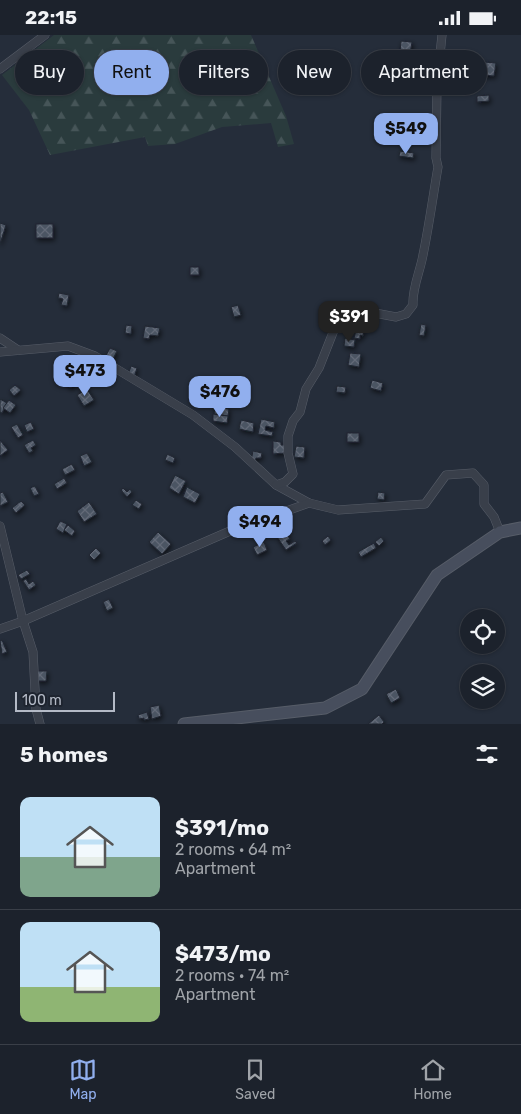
<!DOCTYPE html>
<html lang="en">
<head>
<meta charset="utf-8">
<style>
  body { margin:0; font-family:Rubik,sans-serif; background:#292f38; color:#f1f3f6; height:100vh; display:flex; flex-direction:column; font-size:19px; white-space:nowrap }
  * { box-sizing:border-box; margin:0 }
  p { font-size:16px; color:#a0a4a9 }
  .icon { flex:none; width:28px; height:28px; fill:none; stroke:currentColor; stroke-width:2; stroke-linecap:round; stroke-linejoin:round }
  .map { position:relative; height:689px; overflow:hidden }
  .sheet { display:flex; flex-direction:column; background:#1c222c; flex:1 }
  .sheet>* { flex:none }
  .banner { position:absolute; left:15px; top:15px; width:491px; height:45px; display:flex; gap:10px }
  .tools { position:absolute; left:460px; top:574px; display:grid; gap:10px }
  .tools a { display:grid; place-items:center; width:45px; height:45px; border-radius:50%; background:#1c222c; box-shadow:0 1px 4px #0004,0 0 0 1px #3a3f48; font-size:25px }
  .scale { position:absolute; left:15px; bottom:12px; width:100px; box-sizing:border-box; padding-left:5px; border:2px solid #b4bac6; border-top:0; font-size:14px; line-height:18px; white-space:nowrap; color:#b4bac6; -webkit-text-stroke:4px #1e242f; paint-order:stroke }
  .price { position:absolute; translate:-50% -42px; padding:0 11px; border-radius:10px; background:#91afee; color:#111; font-size:16px; line-height:32px; filter:drop-shadow(0 1px 2px #0008) }
  .price::after { content:''; position:absolute; left:50%; top:30px; width:15px; height:11px; margin-left:-8px; background:inherit; clip-path:polygon(0 0,100% 0,50% 100%) }
  .price.on { background:#222; color:#fff }
  ul { padding:0; list-style:none }
  li { display:flex; align-items:center; gap:15px; height:125px; padding:0 20px }
  li+li { border-top:1px solid #3a3f48 }
  li span { display:grid; place-items:center; flex:none; width:140px; height:100px; border-radius:10px; color:#555 }
  li>.icon { margin-inline-start:auto }
  span .icon { width:60px; height:60px; fill:#fffc; stroke-width:1 }
  li b { font-size:21px }
  h2 { display:flex; justify-content:space-between; align-items:center; height:60px; padding:0 20px; font-size:21px }
  .tag { padding:0 18px; border-radius:22px; background:#1c222c; box-shadow:0 1px 4px #0004,0 0 0 1px #3a3f48; font-size:18px; line-height:45px }
  .tag.on { background:#91afee; color:#111 }
  .status { display:flex; justify-content:space-between; align-items:center; height:35px; padding:0 25px; background:#1c222c; direction:ltr }
  .status svg { height:14px; fill:currentColor }
  .tabs { display:flex; justify-content:space-around; align-items:center; height:70px; border-top:1px solid #3a3f48; background:#1c222c; font-size:14px; color:#a0a4a9 }
  .tabs a { display:grid; justify-items:center; gap:2px }
  .tabs .on { color:#91afee }
  .map>svg:first-child { display:block }
  .forest { fill:url(#forest-firs) }
  .building { fill:url(#building-cross-hatch); stroke:#202631; filter:url(#shadow) }
  .lines { fill:none; stroke-linecap:round; stroke-linejoin:round }
  .street-casing { stroke:#575d68; stroke-width:9 }
  .secondary-casing { stroke:#575d68; stroke-width:13 }
  .street { stroke:#393f4a; stroke-width:8 }
  .secondary { stroke:#474e5d; stroke-width:11 }
</style>
</head>
<body>
<div class="status"><b>22:15</b><svg viewBox="0 0 49 12"><path d="M0 12V9h3v3zM5 12V6h3v6zM10 12V3h3v9zM15 12V0h3v12zM26 1h20v11H26zM47 4h2v5h-2z"/></svg></div>
<div class="map">
<svg width="521" height="689" viewBox="0 0 521 689">
  <defs>
    <pattern id="forest-firs" width="22" height="20" patternUnits="userSpaceOnUse" patternTransform="scale(1.25)"><rect width="22" height="20" fill="#2a3b3d"/><path d="M5 1l3.5 6h-7zM16 11l3.5 6h-7z" fill="#465558"/></pattern>
    <pattern id="building-cross-hatch" width="8" height="8" patternUnits="userSpaceOnUse" patternTransform="scale(1.25)"><rect width="8" height="8" fill="#4b5463"/><path d="M0 0l8 8M0 8l8-8" fill="none" stroke="#636a78"/></pattern>
    <filter id="shadow"><feDropShadow dx="1.5" dy="2.5" stdDeviation="2.5" flood-color="#0009"/></filter>
  </defs>
  <rect width="100%" height="100%" fill="#252d3a"/>
  <!-- forest -->
  <polygon class="forest" points="54,0 251,0 286,81 294,109 278,112 271,88 222,92 175,109 148,111 145,102 50,120 29,75 2,40"/>
  <!-- building -->
  <g class="building">
    <polygon points="401,6 412,7 410,19 400,18"/>
    <polygon points="484,27 496,28 494,41 482,40"/>
    <polygon points="407,28 413,28 411,40 405,39"/>
    <polygon points="470,40 475,40 474,52 469,51"/>
    <polygon points="489,60 489,66 477,67 477,61"/>
    <polygon points="400,116 414,118 413,123 399,121"/>
    <polygon points="0,188 6,190 0,209"/>
    <rect x="36" y="189" width="17" height="14"/>
    <rect x="190" y="232" width="9" height="8"/>
    <polygon points="59,258 69,260 67,271 61,270 63,264 58,263"/>
    <polygon points="238,270 241,280 234,282 231,272"/>
    <polygon points="421,289 426,290 424,301 419,300"/>
    <polygon points="126,290 132,291 131,299 125,298"/>
    <polygon points="145,291 160,293 158,301 150,300 149,304 143,303"/>
    <polygon points="356,295 364,296 363,301 360,300 360,304 354,303"/>
    <polygon points="345,303 355,305 354,312 344,311"/>
    <polygon points="110,313 117,316 112,326 105,322"/>
    <polygon points="350,318 361,319 359,332 348,330"/>
    <polygon points="131,331 137,333 134,342 128,340"/>
    <polygon points="67,340 71,346 75,343 78,347 70,353 63,343"/>
    <polygon points="372,345 383,348 381,356 370,353"/>
    <polygon points="15,350 21,355 14,361 9,355"/>
    <polygon points="337,351 346,352 345,358 336,357"/>
    <polygon points="87,354 94,365 84,371 77,360"/>
    <polygon points="0,364 7,368 2,378 0,377"/>
    <polygon points="9,365 16,370 10,378 3,373"/>
    <polygon points="215,372 229,374 228,381 214,379"/>
    <polygon points="213,379 228,381 227,388 213,386"/>
    <polygon points="261,384 275,387 274,393 266,391 265,395 273,397 272,401 258,399"/>
    <polygon points="241,385 254,388 253,397 239,394"/>
    <polygon points="31,387 34,394 27,397 24,390"/>
    <polygon points="17,389 23,400 18,403 11,392"/>
    <rect x="347" y="398" width="12" height="9"/>
    <polygon points="0,405 8,415 0,421"/>
    <polygon points="33,405 36,410 31,413 33,416 29,418 24,410"/>
    <polygon points="273,406 281,407 281,410 285,410 284,418 273,419"/>
    <polygon points="296,411 305,412 304,423 294,422"/>
    <polygon points="253,416 262,418 261,423 256,423 255,426 251,426"/>
    <polygon points="87,418 92,427 84,431 80,421"/>
    <polygon points="167,419 175,423 173,428 165,425"/>
    <polygon points="72,429 75,435 65,440 62,434"/>
    <polygon points="175,440 186,446 179,459 169,453"/>
    <polygon points="64,443 67,448 57,454 54,449"/>
    <polygon points="35,451 39,459 34,461 30,453"/>
    <polygon points="187,452 200,459 195,468 183,462"/>
    <polygon points="123,453 127,457 130,454 132,457 127,462 121,455"/>
    <polygon points="3,457 8,467 0,471 0,458"/>
    <polygon points="378,457 385,458 384,465 377,464"/>
    <polygon points="136,465 142,469 139,474 132,470"/>
    <polygon points="21,466 25,470 16,478 12,473"/>
    <polygon points="89,467 97,479 84,487 77,476"/>
    <polygon points="60,486 67,489 63,498 56,494"/>
    <polygon points="68,490 75,496 72,501 64,495"/>
    <polygon points="285,496 290,504 286,506 289,510 295,506 297,508 286,515 277,502"/>
    <polygon points="158,497 171,509 162,519 149,507"/>
    <polygon points="328,501 331,505 325,510 322,506"/>
    <polygon points="381,502 384,506 379,511 375,507"/>
    <polygon points="264,507 267,515 257,520 253,512"/>
    <polygon points="374,508 376,513 361,522 358,517"/>
    <polygon points="96,513 101,518 94,525 89,520"/>
    <polygon points="27,535 30,539 21,544 18,540"/>
    <polygon points="26,544 29,549 33,546 36,550 29,555 23,546"/>
    <polygon points="109,564 113,573 107,576 103,567"/>
    <polygon points="2,605 7,617 2,619 0,606"/>
    <polygon points="37,636 47,636 46,646 37,646"/>
    <polygon points="396,654 400,663 391,668 386,659"/>
    <polygon points="159,670 161,681 152,684 150,672"/>
    <polygon points="147,677 149,684 144,685 144,683 139,684 138,680"/>
    <polygon points="379,680 384,687 382,689 368,689"/>
  </g>
  <g class="lines">
    <!-- street casing -->
    <g class="street-casing">
      <g id="street">
        <polyline points="0,34 45,0"/>
        <polyline points="0,303 18,315"/>
        <polyline points="0,317 68,311 95,321 193,380 235,412 276,450 309,468"/>
        <path d="M 276,450 L 285,447 L 293,439 L 288,418 L 288,401 L 293,386 L 300,377 L 306,354 L 319,333 L 334,295 L 349,281 L 359,275 L 396,282 L 406,279 L 413,270 C 412,253 420,237 423,220 C 429,191 433,161 438,132 L 436,123 L 437,49 L 442,0"/>
        <polyline points="0,491 23,586 33,617 36,674 40,689"/>
        <polyline points="0,594 23,586 230,496 309,468 338,475 425,469 446,440 473,438 484,450 484,469 494,482 500,497"/>
      </g>
    </g>
    <!-- secondary casing -->
    <g class="secondary-casing">
      <polyline id="secondary" points="184,689 325,673 362,654 437,540 500,497 521,493"/>
    </g>
    <!-- street -->
    <use href="#street" class="street"/>
    <!-- secondary -->
    <use href="#secondary" class="secondary"/>
  </g>
</svg>
<div class="tools">
<a><svg class="icon" aria-label="locate" viewBox="0 0 24 24"><circle cx="12" cy="12" r="6"/><path d="M12 2v4M12 18v4M2 12h4M18 12h4"/></svg></a>
<a><svg class="icon" aria-label="layers" viewBox="0 0 24 24"><path d="M12 4l9 5-9 5-9-5zM3 14l9 5 9-5"/></svg></a>
</div>
<div class="scale">100 m</div>
<b class="price" style="left:406px;top:120px">$549</b>
<b class="price on" style="left:349px;top:308px">$391</b>
<b class="price" style="left:85px;top:362px">$473</b>
<b class="price" style="left:220px;top:383px">$476</b>
<b class="price" style="left:260px;top:513px">$494</b>
<div class="banner">
<a class="tag">Buy</a>
<a class="tag on">Rent</a>
<a class="tag">Filters</a>
<a class="tag">New</a>
<a class="tag">Apartment</a>
</div>
</div>
<section class="sheet">
<h2>5 homes<svg class="icon" aria-label="filters" viewBox="0 0 24 24"><path d="M4 7h16M4 17h16"/><circle cx="9" cy="7" r="2"/><circle cx="15" cy="17" r="2"/></svg></h2>
<ul>
<li><span style="background:linear-gradient(#bfe0f5 60%,#7fa58c 0)"><svg class="icon" aria-label="home" viewBox="0 0 24 24"><path d="M3 11l9-7 9 7M6 9v11h12V9"/></svg></span><div><b>$391/mo</b><p>2 rooms · 64 m²</p><p>Apartment</p></div></li>
<li><span style="background:linear-gradient(#bfe0f5 65%,#8fb573 0)"><svg class="icon" aria-label="home" viewBox="0 0 24 24"><path d="M3 11l9-7 9 7M6 9v11h12V9"/></svg></span><div><b>$473/mo</b><p>2 rooms · 74 m²</p><p>Apartment</p></div></li>
</ul>
</section>
<nav class="tabs">
<a class="on"><svg class="icon" aria-label="map" viewBox="0 0 24 24"><path d="M3 6l6-2 6 2 6-2v14l-6 2-6-2-6 2zM9 4v14M15 6v14"/></svg>Map</a>
<a><svg class="icon" aria-label="saved" viewBox="0 0 24 24"><path d="M7 4h10v16l-5-4-5 4z"/></svg>Saved</a>
<a><svg class="icon" aria-label="home" viewBox="0 0 24 24"><path d="M3 11l9-7 9 7M6 9v11h12V9"/></svg>Home</a>
</nav>
</body>
</html>
